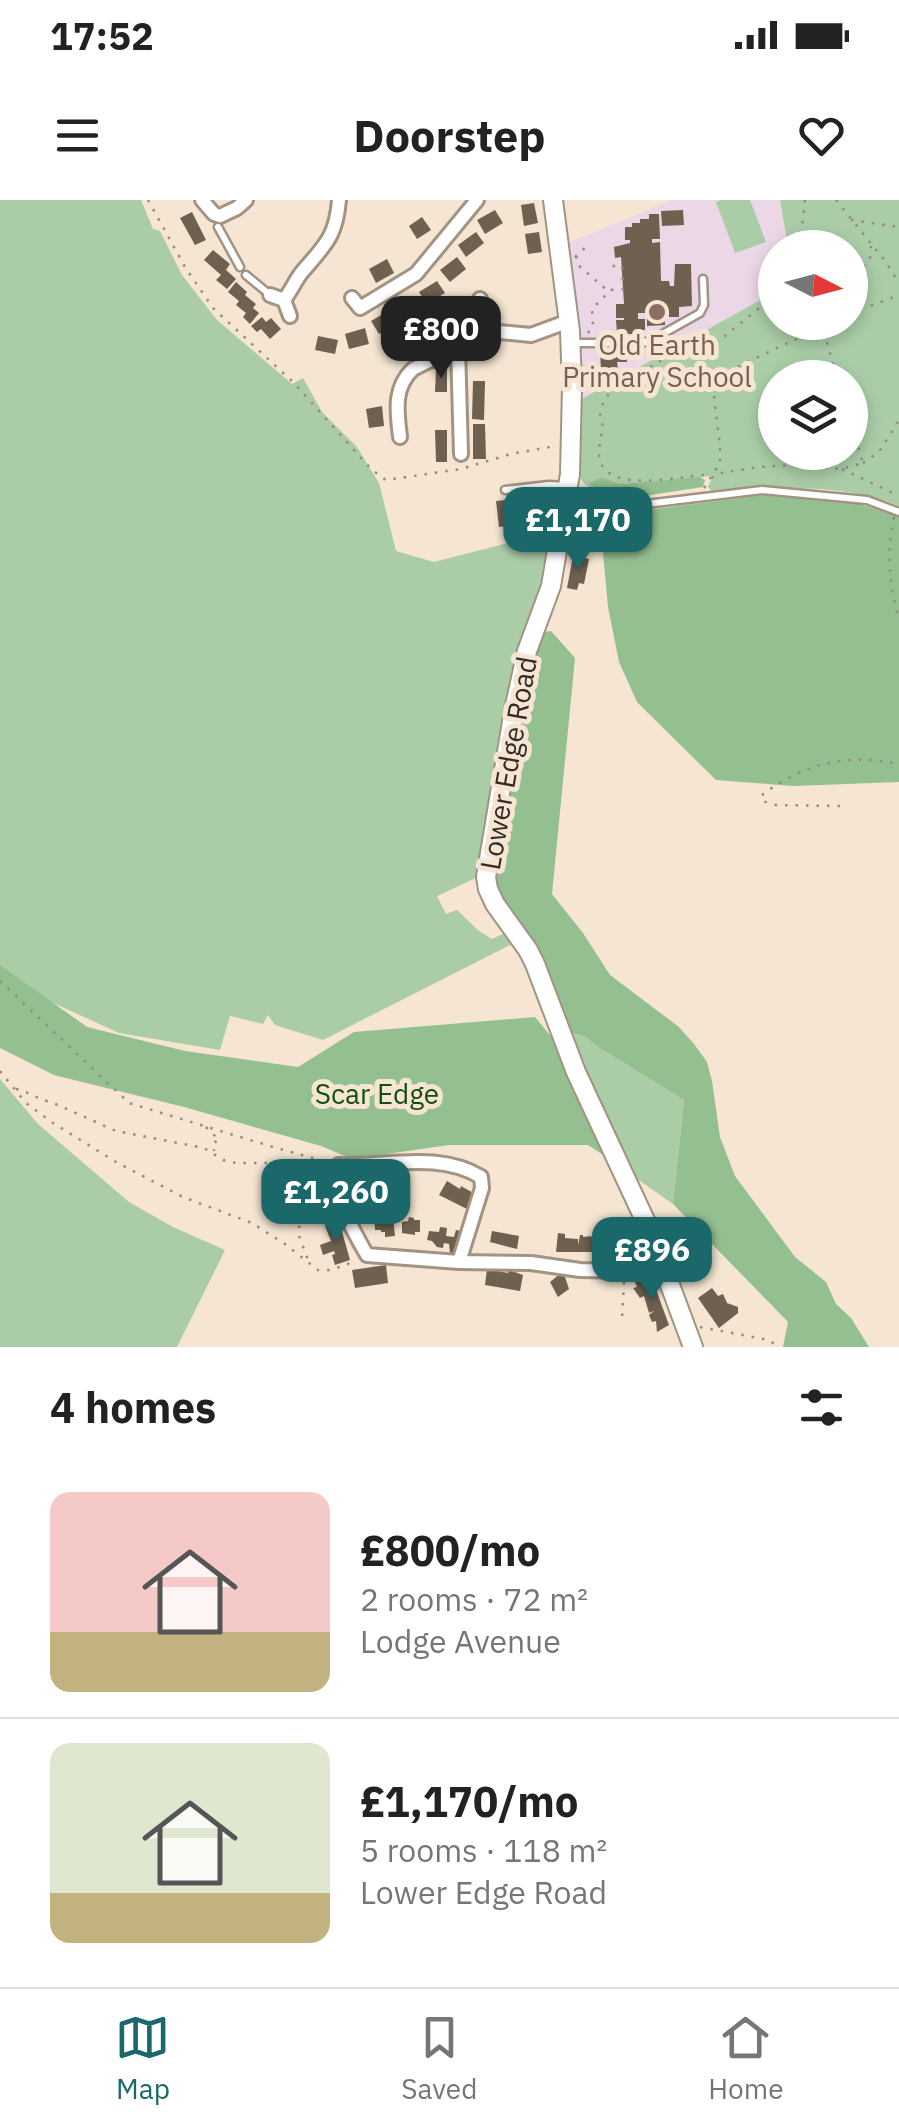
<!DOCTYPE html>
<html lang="en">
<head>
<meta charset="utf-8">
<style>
  body { margin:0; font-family:"IBM Plex Sans",sans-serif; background:#f6f6f6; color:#222; height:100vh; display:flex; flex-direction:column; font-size:38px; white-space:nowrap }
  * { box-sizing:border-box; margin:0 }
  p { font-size:32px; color:#767676 }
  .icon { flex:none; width:55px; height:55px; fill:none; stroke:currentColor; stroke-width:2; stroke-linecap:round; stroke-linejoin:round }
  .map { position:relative; height:1147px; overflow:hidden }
  .side { display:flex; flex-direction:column; background:#fff; flex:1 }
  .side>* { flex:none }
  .needle { width:65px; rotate:96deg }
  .buttons { position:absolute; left:758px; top:30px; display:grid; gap:20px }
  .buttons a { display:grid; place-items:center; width:110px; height:110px; border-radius:50%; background:#fff; box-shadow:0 5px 15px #0003; font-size:50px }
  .price { position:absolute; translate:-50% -85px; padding:0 22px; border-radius:20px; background:#1b686a; color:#fff; font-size:32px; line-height:65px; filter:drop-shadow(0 2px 5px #0008) }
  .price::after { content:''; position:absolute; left:50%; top:60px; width:30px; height:22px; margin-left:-15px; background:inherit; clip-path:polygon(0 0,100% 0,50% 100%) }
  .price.selected { background:#222; color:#fff }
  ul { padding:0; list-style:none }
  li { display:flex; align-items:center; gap:30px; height:250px; padding:0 50px }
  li+li { border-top:2px solid #e0e0e0 }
  li span { display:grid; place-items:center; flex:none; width:280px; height:200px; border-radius:20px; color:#555 }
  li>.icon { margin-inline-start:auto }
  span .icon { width:120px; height:120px; fill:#fffc; stroke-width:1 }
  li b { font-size:42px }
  h2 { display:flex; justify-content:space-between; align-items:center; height:120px; padding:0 50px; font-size:42px }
  .status { display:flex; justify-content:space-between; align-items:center; height:70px; padding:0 50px; background:#fff; direction:ltr }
  .status svg { height:28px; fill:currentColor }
  header { display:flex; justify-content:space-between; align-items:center; height:130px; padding:0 50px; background:#fff; font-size:45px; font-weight:800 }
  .menu { display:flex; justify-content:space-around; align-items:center; height:140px; border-top:2px solid #e0e0e0; background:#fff; font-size:28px; color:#767676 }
  .menu a { display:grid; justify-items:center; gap:5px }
  .menu .selected { color:#1b686a }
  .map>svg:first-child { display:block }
  .education { fill:#ecd7e6 }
  .green { fill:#aacda7; fill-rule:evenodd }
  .forest { fill:#94c091 }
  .building { fill:#6e6150 }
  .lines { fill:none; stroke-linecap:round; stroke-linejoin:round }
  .lane-casing { stroke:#a29482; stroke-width:11 }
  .street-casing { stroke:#a29482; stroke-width:18 }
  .secondary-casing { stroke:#a29482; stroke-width:22 }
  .path { stroke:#968b7e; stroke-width:2.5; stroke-dasharray:2.5 8; stroke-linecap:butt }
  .lane { stroke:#fff; stroke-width:6 }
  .street { stroke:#fff; stroke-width:12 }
  .secondary { stroke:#fff; stroke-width:18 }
  .education-dot { fill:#8d6e63; stroke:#f5e5d2; stroke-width:4 }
  .labels { text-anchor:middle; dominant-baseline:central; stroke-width:10; stroke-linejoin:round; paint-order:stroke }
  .education-label { font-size:28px; fill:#785e54; stroke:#f5e5d2 }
  .street-label { font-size:28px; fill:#322c25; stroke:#f5e5d2 }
  .park-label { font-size:28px; fill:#114f12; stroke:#f5e5d2 }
</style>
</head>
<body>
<div class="status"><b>17:52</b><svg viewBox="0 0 49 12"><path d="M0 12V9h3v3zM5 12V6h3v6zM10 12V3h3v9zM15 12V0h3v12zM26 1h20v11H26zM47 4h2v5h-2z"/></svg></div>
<header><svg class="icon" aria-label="menu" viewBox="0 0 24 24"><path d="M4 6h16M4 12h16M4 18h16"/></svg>Doorstep<svg class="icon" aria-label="heart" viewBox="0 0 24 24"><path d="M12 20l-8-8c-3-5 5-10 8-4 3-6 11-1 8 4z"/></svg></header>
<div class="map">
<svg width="899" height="1147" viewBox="0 0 899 1147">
  <rect width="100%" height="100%" fill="#f5e5d2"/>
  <!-- education -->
  <polygon class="education" points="672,0 780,0 788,47 775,48 775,92 578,201 566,44"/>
  <!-- green -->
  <g class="green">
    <polygon points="0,0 141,0 153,29 160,31 182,75 217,120 292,184 303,178 322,212 357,247 379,283 396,351 434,362 504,344 530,340 548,325 557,326 478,677 437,696 446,714 457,710 479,731 492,739 505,733 512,744 323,840 275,825 268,815 263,824 230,816 220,850 119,833 36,795 0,765"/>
    <polygon points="721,0 750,0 766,42 735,53 716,2"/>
    <path d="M 780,0 L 899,0 L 899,306 C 848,283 767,287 712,291 L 708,287 L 713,276 L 621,284 L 601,277 L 591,283 L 595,290 C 586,286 582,283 578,273 L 578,201 L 775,92 L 775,122 L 850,122 L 850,48 L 788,47 ZM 775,178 L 850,178 L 850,252 L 775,252 Z"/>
    <polygon points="566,831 586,837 598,847 684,900 673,1004 626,971"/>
    <polygon points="0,879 38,924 129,1002 173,1027 225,1050 177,1147 0,1147"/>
  </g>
  <!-- forest -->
  <g class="forest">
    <polygon points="601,277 621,284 700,277 705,280 703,287 644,296 625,297 595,290 590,283"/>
    <polygon points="764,295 857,303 899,317 899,582 794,586 716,580 637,502 619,462 608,407 603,353 606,341 592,305 624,313"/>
    <path d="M 551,431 L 575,458 L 552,694 L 583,733 L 610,775 L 679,827 L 694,844 L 707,862 L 712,881 L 720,937 L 735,976 L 795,1057 L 826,1082 L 836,1104 L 851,1118 L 869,1147 L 783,1147 L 788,1122 L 673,1004 L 684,900 L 598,847 L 586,837 L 566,831 L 521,728 L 497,688 L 494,673 C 507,593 515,509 543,432 Z"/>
    <polygon points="0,765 87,827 185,851 298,867 354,832 535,817 558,845 608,958 588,945 449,945 352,959 321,946 184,907 54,875 0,848"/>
  </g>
  <!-- building -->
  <g class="building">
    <polygon points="534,3 538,23 524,26 521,5"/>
    <polygon points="495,10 503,23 485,34 477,20"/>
    <polygon points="683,10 684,25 662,26 661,11"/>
    <polygon points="192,12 206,40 195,45 180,18"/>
    <polygon points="649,14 659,14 660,39 652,39 652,43 660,42 661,81 669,81 670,86 674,86 675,64 691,64 692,106 679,107 679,117 669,117 669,111 664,111 665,125 647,126 647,113 638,113 638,119 645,119 645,130 636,130 636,134 617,134 616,120 624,120 624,118 616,118 616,104 624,104 621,57 615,58 614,47 630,43 630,40 625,40 625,27 632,27 632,23 640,23 640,19 649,19"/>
    <polygon points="422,17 431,30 417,39 409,26"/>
    <polygon points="476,32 484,43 466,57 458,45"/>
    <polygon points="539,32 542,52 528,54 525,34"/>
    <polygon points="213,50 230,64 226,70 236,79 227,89 216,80 221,75 204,60"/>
    <polygon points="457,57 466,69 450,82 440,70"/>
    <polygon points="387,59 394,73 376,83 369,69"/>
    <polygon points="437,81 445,93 427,104 419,92"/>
    <polygon points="236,82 247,92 245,95 256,104 253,108 259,113 250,124 243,117 246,113 236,105 239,101 228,92"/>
    <polygon points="388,111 396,124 379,134 371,121"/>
    <polygon points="262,117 266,122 271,118 281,129 270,139 261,129 257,132 251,126"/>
    <polygon points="365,128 369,144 349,149 345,134"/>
    <polygon points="438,130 444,142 424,151 419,139"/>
    <polygon points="318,136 338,140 335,154 315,150"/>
    <polygon points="617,149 626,149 627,162 617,162 618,170 601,169 600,151 617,151"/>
    <polygon points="436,170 447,170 447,192 435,192"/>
    <polygon points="473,181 485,181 484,220 472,219"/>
    <polygon points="382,206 384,226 369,228 366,209"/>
    <polygon points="473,224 485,224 486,259 473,259"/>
    <polygon points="435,230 447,230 447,262 436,262"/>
    <polygon points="516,299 518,325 499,327 496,301"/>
    <polygon points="580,325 593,327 590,346 577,345"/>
    <polygon points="573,356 589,359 584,384 579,383 577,390 567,388"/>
    <polygon points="447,981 460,989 461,986 475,994 467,1009 439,995"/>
    <polygon points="386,1009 387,1017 393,1016 395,1036 385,1037 385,1032 381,1032 381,1030 375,1030 374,1010"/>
    <polygon points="409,1017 414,1018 414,1020 420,1020 420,1032 415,1032 415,1035 402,1033 402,1022 408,1021"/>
    <polygon points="339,1021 350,1060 335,1065 332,1055 335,1054 334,1051 323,1055 320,1045 331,1041 325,1026"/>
    <polygon points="440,1027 447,1028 446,1036 454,1037 456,1030 465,1032 460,1055 450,1053 449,1044 444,1043 443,1048 437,1047 432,1041 427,1040 429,1031 439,1032"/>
    <polygon points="492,1031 519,1036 517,1049 490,1042"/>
    <polygon points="558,1033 565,1034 565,1038 578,1039 578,1045 580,1035 583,1035 583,1037 591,1036 594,1041 604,1042 605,1038 610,1040 610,1037 617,1037 620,1058 593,1055 593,1052 556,1052"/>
    <polygon points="386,1065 388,1083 355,1088 352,1070"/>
    <polygon points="487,1069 508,1073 509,1070 523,1075 520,1091 485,1085"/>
    <polygon points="560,1074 564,1074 569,1089 558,1097 550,1082"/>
    <polygon points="651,1076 669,1125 657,1132 656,1121 652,1122 649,1115 654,1111 649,1113 644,1096 640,1098 633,1088 637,1087 635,1082"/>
    <polygon points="712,1088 718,1096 723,1094 727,1103 738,1107 738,1113 719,1128 698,1098"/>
  </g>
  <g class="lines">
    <!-- lane casing -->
    <g class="lane-casing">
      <g id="lane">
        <polyline points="218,27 240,67"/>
        <polyline points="246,75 269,94"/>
        <polyline points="572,143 640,143 650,141 700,113 704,105 703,79"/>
        <polyline points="505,290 549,285 567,286"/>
        <polyline points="569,292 617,304 638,305 762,290 867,300 899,312"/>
      </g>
    </g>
    <!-- street casing -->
    <g class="street-casing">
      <g id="street">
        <polyline points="202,0 214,14 220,16 237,8 246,0"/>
        <polyline points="270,95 284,100 290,116"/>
        <polyline points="352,98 360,108 416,74 477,0"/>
        <polyline points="480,99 489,131"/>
        <path d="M 284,100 C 291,91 295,81 302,72 C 325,45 336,37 339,0"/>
        <polyline points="458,147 461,254"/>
        <path d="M 400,237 C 397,211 393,188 413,169 L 489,131 L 531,135 L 569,121"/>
        <path d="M 459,1062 L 482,988 L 481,977 C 438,951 387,967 339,965 C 330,990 354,1033 367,1055 L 459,1062 L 531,1063 L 580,1070 L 633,1071 L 664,1068"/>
      </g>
    </g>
    <!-- secondary casing -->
    <g class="secondary-casing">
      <polyline id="secondary" points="553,0 570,131 572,187 570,274 551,386 527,451 514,510 486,677 488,689 495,704 528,750 535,764 576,872 650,1031 693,1147"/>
    </g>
    <!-- path -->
    <g class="path">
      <polyline points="148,0 185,67 213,108 294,183 371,269 386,280 461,269 511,254 555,246"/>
      <polyline points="805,0 802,27 806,48"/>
      <polyline points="836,0 885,61 899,83"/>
      <polyline points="851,20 899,27"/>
      <polyline points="576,56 578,65 608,91"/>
      <polyline points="575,57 590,43"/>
      <polyline points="850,83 870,59 871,46"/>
      <path d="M 775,95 L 708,150 L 699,153 L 678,151 L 615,187 L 604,200 L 600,214 C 607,229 596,244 600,260 C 608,293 679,277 703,275 L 711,278 L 721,273 L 758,267 L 797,265 L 841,269 L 863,263 L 850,219"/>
      <polyline points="850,109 873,105 899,95"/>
      <polyline points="821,122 837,178"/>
      <polyline points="588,133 593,126 592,109 611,90 623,89 622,66 612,66"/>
      <polyline points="863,263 879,252 899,220"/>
      <polyline points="842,269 899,296"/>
      <polyline points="704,288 720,263 720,245 714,198 721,178 741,165 805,135 815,122"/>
      <path d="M 894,317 C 886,356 889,382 899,420"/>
      <path d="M 840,606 L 776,605 L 762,601 L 763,594 C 807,563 845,553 899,564"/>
      <polyline points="0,781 129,903 273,947 327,962"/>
      <polyline points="0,871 26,903 53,923 116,962 183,997 252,1023 285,1044 318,1070 331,1070 356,1061"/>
      <path d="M 16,889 C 30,892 39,900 51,902 L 116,931 L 204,948 L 223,960 L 236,963 L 273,963 L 283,966 L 287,971 L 287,982 L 300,1001 L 299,1036 L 308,1060"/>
      <polyline points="206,927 219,940 213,943 214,951"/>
      <polyline points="624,1082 622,1118 625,1119"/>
      <polyline points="700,1127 769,1140 778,1147"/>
    </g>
    <!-- lane -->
    <use href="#lane" class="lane"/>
    <!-- street -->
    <use href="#street" class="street"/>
    <!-- secondary -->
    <use href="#secondary" class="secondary"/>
  </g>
  <!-- markers -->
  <circle class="education-dot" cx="657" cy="112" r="10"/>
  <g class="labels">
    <!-- education labels -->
    <g class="education-label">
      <text x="657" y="144">Old Earth<tspan x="657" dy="32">Primary School</tspan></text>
    </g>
    <!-- street labels -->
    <g class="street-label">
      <text transform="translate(508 563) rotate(-80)">Lower Edge Road</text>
    </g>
    <!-- park labels -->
    <g class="park-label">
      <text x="377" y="893">Scar Edge</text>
    </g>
  </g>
</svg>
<div class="buttons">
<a><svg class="needle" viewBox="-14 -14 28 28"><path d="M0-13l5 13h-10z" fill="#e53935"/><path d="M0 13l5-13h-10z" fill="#767676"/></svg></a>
<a><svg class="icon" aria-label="layers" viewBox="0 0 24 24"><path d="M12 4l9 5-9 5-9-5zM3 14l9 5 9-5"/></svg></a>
</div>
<b class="price selected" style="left:441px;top:181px">£800</b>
<b class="price" style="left:578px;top:372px">£1,170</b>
<b class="price" style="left:336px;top:1044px">£1,260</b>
<b class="price" style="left:652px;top:1102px">£896</b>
</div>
<section class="side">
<h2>4 homes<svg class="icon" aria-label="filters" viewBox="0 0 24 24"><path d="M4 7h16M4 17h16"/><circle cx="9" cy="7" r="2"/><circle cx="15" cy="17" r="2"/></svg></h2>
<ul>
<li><span style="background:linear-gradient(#f6c9c9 70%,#c2b280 0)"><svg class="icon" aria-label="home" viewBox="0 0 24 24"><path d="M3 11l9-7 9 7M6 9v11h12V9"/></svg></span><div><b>£800/mo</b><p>2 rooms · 72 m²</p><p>Lodge Avenue</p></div></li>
<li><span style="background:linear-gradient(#dfe7d0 75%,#c2b280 0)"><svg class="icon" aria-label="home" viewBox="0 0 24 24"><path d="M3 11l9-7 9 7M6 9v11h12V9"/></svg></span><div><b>£1,170/mo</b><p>5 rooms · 118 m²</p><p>Lower Edge Road</p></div></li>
</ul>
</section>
<nav class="menu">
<a class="selected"><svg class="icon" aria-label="map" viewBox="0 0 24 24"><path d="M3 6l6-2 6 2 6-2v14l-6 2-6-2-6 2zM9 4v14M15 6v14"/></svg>Map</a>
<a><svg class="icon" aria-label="saved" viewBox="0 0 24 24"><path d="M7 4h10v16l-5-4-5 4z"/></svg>Saved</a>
<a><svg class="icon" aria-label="home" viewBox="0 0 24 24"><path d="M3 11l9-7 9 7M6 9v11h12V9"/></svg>Home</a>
</nav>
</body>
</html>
